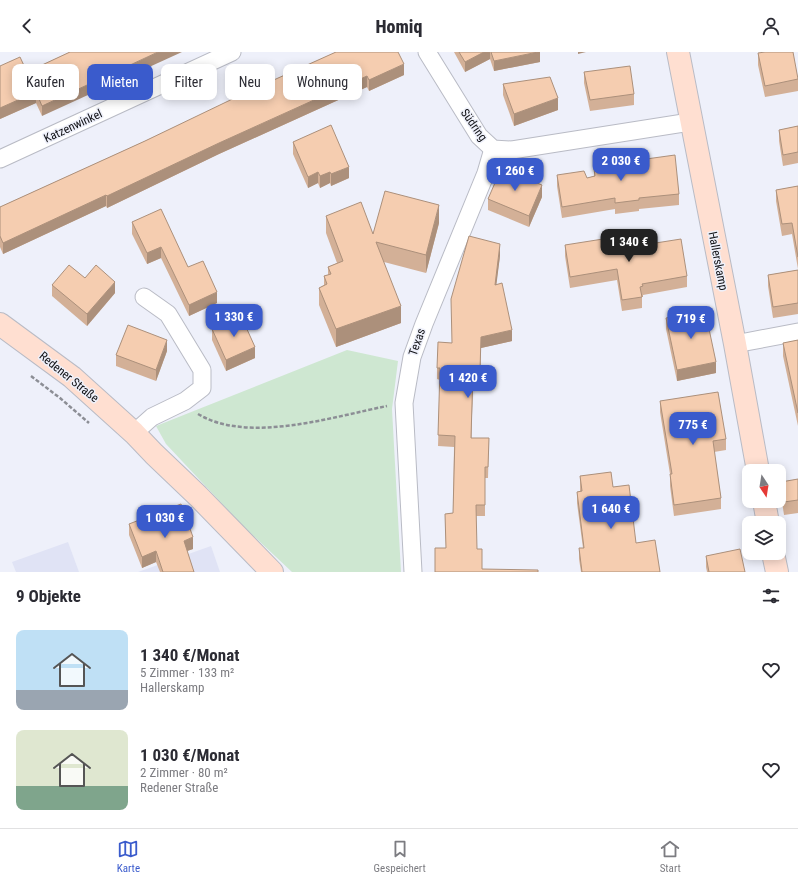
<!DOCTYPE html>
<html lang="de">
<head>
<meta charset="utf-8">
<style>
  body { margin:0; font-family:"Roboto Condensed",sans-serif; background:#f7f7f7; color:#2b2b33; height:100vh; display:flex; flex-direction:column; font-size:15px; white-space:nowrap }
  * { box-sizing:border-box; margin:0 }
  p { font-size:13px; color:#7c7c81 }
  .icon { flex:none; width:22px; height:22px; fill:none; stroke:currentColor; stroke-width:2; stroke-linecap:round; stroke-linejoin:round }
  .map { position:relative; height:520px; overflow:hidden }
  .details { display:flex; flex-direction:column; background:#fff; flex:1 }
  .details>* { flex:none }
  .hud { position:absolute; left:12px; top:12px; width:400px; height:36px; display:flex; gap:8px }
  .needle { width:26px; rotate:168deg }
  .fabs { position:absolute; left:742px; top:412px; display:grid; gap:8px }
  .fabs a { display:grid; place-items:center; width:44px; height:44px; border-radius:8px; background:#fff; box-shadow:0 2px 10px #0003; font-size:20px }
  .price { position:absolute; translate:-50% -34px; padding:0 9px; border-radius:8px; background:#3a5bcc; color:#fff; font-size:13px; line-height:26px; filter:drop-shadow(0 1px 2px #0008) }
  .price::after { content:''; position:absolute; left:50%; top:24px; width:12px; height:9px; margin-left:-6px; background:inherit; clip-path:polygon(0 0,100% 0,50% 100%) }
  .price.selected { background:#222; color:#fff }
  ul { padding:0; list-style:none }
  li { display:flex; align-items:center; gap:12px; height:100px; padding:0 16px }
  li span { display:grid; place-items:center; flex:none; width:112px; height:80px; border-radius:8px; color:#555 }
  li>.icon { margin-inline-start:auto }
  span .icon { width:48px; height:48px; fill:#fffc; stroke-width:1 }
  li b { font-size:17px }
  h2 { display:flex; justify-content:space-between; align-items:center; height:48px; padding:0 16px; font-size:17px }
  .tag { padding:0 14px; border-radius:8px; background:#fff; box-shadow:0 2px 10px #0003; font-size:14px; line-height:36px }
  .tag.selected { background:#3a5bcc; color:#fff }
  header { display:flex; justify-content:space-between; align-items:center; height:52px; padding:0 16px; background:#fff; font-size:18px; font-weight:800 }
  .tab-bar { display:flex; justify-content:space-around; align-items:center; height:56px; border-top:1px solid #e1e1e2; background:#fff; font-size:11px; color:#7c7c81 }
  .tab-bar a { display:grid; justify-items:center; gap:2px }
  .tab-bar .selected { color:#3a5bcc }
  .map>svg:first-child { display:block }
  .built { fill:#e0e3f5 }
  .green { fill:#cee7d1 }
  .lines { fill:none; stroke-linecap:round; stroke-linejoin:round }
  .street-casing { stroke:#b9bbc5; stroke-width:19 }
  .secondary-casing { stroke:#b9bbc5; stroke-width:24 }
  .path { stroke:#8c8e95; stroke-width:2.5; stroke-dasharray:4 2; stroke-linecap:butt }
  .street { stroke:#fff; stroke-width:17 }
  .secondary { stroke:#ffdfd1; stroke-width:22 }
  .wall { fill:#d3b097 }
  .shaded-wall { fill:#ac907b }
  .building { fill:#f5cdb0; stroke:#ac907b }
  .labels { text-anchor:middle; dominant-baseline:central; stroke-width:3; stroke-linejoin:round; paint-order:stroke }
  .street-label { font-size:12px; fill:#101115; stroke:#eef0fa }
</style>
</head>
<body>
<header><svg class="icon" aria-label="back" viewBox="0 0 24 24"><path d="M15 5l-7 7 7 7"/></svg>Homiq<svg class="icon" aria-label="person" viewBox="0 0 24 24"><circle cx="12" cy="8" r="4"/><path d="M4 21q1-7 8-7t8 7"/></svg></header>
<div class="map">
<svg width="798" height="520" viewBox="0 0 798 520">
  <rect width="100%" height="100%" fill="#eef0fa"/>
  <!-- built -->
  <g class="built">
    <polygon points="68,490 79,520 16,520 12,510"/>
    <polygon points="211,494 220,520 138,520"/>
  </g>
  <!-- green -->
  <polygon class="green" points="347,298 398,309 392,357 401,520 292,520 242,473 166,392 156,374"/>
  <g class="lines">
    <!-- street casing -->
    <g class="street-casing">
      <g id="street">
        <polyline points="427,0 479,84 493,97 512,98 690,70"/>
        <polyline points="0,107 232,0"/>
        <polyline points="735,292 798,280"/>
        <polyline points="134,381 152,365 185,349 202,336 202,318 168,262 144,245"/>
        <polyline points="413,520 404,351 412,305 424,272 486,121 493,97"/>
      </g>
    </g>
    <!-- secondary casing -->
    <g class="secondary-casing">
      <g id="secondary">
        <polyline points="678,0 735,292 758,419"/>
        <polyline points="0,272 72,325 134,381 154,402 198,444 272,520"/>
        <polyline points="764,449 768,471"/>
        <polyline points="773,501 777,520"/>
      </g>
    </g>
    <!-- path -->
    <g class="path">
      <polyline points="31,324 60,346 89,371"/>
      <path d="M 198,362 C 248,392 332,365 387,354"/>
    </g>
    <!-- street -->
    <use href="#street" class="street"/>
    <!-- secondary -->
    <use href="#secondary" class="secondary"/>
  </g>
  <!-- wall -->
  <g class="wall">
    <polygon points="70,0 42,64 36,51 0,67 0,14 27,20"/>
    <polygon points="336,0 404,23 369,39 367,35 219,102 107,156 106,154 3,202 0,195 0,155 145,89"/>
    <polygon points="454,0 540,0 540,10 494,19 490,7 465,20"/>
    <polygon points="758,1 798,27 798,39 765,45 758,13"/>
    <polygon points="584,20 634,42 634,53 590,59 584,31"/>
    <polygon points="503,32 558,58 514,74 503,43"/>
    <polygon points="798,74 798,111 783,114 779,89 779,78"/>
    <polygon points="293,90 349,126 331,134 330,131 320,136 318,131 308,136 293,102"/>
    <polygon points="594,117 679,142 679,153 639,157 639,159 615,162 615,157 562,166 557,134 557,123 587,126 594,124"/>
    <polygon points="798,134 798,217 792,182 782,184 776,149 776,138"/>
    <polygon points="542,145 529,175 488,158 488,147"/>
    <polygon points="326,164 373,182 439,171 426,221 384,210 401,271 336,295 319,253 319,236 324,233 324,224 328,223 328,215 337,211 326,181"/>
    <polygon points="132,170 188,215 217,251 189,264 161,206 147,212 132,182"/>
    <polygon points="565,193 605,199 687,224 687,235 643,243 643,245 642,245 642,256 622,259 617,228 570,236 565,204"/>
    <polygon points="500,204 496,232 512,289 481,296 480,329 473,329 471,386 489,386 488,426 485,426 485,464 476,464 435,520 446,496 445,462 453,461 454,395 438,394 440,328 437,327 437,316 452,291"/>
    <polygon points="798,218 798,262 773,266 768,234 768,223"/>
    <polygon points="85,226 115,241 87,274 52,244 52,233"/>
    <polygon points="666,266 716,321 677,329 666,277"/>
    <polygon points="212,277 255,306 226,319 212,288"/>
    <polygon points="798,288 798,374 783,304 783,291"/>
    <polygon points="167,299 156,329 116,314 116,303"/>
    <polygon points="660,349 726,387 726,398 714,400 721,446 721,457 674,464 670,434 670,422 660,360"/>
    <polygon points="580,424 613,435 636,491 660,520 581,520 579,507 579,496 583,496 577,451 577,440 580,439"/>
    <polygon points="798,427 798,461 784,463 781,443 781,430"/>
    <polygon points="129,472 193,497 187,499 194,520 160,520 156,510 142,516 129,483"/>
    <polygon points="706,504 745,520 707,520 706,515"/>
  </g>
  <!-- shaded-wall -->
  <g class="shaded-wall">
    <polygon points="158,0 182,0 42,64 42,54"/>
    <polygon points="484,0 490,0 490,7 465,20 465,10"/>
    <polygon points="538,0 540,0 540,10 494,19 494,9"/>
    <polygon points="578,0 586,0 578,2"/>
    <polygon points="404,12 404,23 369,39 369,28"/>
    <polygon points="367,24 367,35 219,102 107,156 107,144 219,91"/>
    <polygon points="36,40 36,51 0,67 0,56"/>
    <polygon points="558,46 558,58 514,74 514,62"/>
    <polygon points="349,115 349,126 331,134 331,122"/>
    <polygon points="318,120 318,131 308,136 308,125"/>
    <polygon points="330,120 330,131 320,136 320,124"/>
    <polygon points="542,133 542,145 529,175 529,164"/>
    <polygon points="106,143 106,154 3,202 3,191"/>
    <polygon points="439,153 439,171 426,221 426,203"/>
    <polygon points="500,192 500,204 495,244 495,233"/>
    <polygon points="161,195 161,206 147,212 147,201"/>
    <polygon points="115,230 115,241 87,274 87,262"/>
    <polygon points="217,240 217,251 189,264 189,253"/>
    <polygon points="401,254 401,271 336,295 336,277"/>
    <polygon points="512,278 512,289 481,296 480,329 481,285"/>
    <polygon points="167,288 167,299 156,329 156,318"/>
    <polygon points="255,295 255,306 226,319 226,308"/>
    <polygon points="716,310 716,321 677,329 677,318"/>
    <polygon points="473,318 473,329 471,398 471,386"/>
    <polygon points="193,485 193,497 184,500 184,489"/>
    <polygon points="156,499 156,510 142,516 142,505"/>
  </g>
  <!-- building -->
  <g class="building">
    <polygon points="70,0 158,0 42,54 36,40 0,56 0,14 20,5 27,20"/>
    <polygon points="336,0 398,0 404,12 369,28 367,24 219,91 107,144 106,143 3,191 0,184 0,155 145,89 247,40"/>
    <polygon points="459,0 484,0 465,10"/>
    <polygon points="491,0 538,0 494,9"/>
    <polygon points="765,0 793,0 798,27 765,34 758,1"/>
    <polygon points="630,14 634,42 590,48 584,20"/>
    <polygon points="550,25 558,46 514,62 503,32"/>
    <polygon points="331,73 349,115 331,122 330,120 320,124 318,120 308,125 293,90"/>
    <polygon points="798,74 798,100 783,103 779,78"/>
    <polygon points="675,103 679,142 639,146 639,148 615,151 615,146 562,155 557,123 584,119 587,126 595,124 594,117 610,114 610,112"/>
    <polygon points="501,117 542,133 529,164 488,147"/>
    <polygon points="798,134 798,205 792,171 782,172 776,138"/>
    <polygon points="385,139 439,153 426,203 376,190 401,254 336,277 319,236 327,232 324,224 331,222 328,215 343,209 326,164 361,150 373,182"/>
    <polygon points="161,157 188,215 203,209 217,240 189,253 161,195 147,201 132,170"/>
    <polygon points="469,184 500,192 495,233 502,231 512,278 481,285 480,318 473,318 471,386 489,386 488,415 485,415 485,453 476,453 477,497 482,497 482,517 538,518 538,520 435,520 435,496 446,496 445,462 453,461 455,384 438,383 440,316 437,316 438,290 452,291 451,247"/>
    <polygon points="603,187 605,199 681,187 687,224 642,232 643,234 640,235 642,245 622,248 617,217 570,225 565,193"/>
    <polygon points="69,213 85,226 96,213 115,230 87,262 52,233"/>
    <polygon points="798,218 798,251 773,255 768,223"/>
    <polygon points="705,258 716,310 677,318 666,266"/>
    <polygon points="241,264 255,295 226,308 212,277"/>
    <polygon points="128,273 167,288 156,318 116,303"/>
    <polygon points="798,288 798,361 783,291"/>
    <polygon points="718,340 726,387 713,389 721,446 674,453 670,422 672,422 660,349"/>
    <polygon points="611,420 613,435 629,433 636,491 655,488 660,520 582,520 579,496 584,496 577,440 582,439 580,424"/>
    <polygon points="798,427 798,448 784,450 781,430"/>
    <polygon points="181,452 193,485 184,489 194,520 163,520 156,499 142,505 129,472"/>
    <polygon points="740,497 745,520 709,520 706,504"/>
  </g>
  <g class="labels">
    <!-- street labels -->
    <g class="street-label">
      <text transform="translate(474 73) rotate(55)">Südring</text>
      <text transform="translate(73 74) rotate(-25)">Katzenwinkel</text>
      <text transform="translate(718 209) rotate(79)">Hallerskamp</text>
      <text transform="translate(417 290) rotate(-71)">Texas</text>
      <text transform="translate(69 325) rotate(39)">Redener Straße</text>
    </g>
  </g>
</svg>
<div class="fabs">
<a><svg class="needle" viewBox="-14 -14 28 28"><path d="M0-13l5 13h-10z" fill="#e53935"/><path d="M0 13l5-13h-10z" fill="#7c7c81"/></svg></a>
<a><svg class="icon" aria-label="layers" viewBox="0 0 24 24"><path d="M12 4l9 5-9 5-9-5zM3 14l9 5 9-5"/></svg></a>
</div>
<b class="price" style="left:621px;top:130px">2 030 €</b>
<b class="price" style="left:515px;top:140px">1 260 €</b>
<b class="price selected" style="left:629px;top:211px">1 340 €</b>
<b class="price" style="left:234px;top:286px">1 330 €</b>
<b class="price" style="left:691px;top:288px">719 €</b>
<b class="price" style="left:468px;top:347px">1 420 €</b>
<b class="price" style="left:693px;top:394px">775 €</b>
<b class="price" style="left:611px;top:478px">1 640 €</b>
<b class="price" style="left:165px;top:487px">1 030 €</b>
<div class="hud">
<a class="tag">Kaufen</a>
<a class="tag selected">Mieten</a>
<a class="tag">Filter</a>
<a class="tag">Neu</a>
<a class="tag">Wohnung</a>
</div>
</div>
<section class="details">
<h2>9 Objekte<svg class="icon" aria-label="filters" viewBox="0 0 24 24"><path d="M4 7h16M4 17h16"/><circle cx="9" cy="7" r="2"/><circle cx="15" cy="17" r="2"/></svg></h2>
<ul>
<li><span style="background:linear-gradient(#bfe0f5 75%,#9aa5b1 0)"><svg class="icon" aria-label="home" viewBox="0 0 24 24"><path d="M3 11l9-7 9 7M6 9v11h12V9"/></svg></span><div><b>1 340 €/Monat</b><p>5 Zimmer · 133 m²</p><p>Hallerskamp</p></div><svg class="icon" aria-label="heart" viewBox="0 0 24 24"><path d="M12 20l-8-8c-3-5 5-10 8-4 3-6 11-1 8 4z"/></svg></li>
<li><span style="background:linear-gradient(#dfe7d0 70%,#7fa58c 0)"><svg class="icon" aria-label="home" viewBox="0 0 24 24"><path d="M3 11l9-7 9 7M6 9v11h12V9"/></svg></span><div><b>1 030 €/Monat</b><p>2 Zimmer · 80 m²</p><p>Redener Straße</p></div><svg class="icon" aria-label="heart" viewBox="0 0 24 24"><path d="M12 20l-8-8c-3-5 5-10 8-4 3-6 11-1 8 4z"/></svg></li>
</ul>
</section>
<nav class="tab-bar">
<a class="selected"><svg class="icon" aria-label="map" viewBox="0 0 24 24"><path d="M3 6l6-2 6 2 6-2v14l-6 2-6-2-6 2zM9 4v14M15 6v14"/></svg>Karte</a>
<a><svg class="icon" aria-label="saved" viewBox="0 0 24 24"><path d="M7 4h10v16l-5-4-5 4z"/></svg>Gespeichert</a>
<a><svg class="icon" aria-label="home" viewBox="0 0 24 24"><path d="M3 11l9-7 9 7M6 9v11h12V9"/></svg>Start</a>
</nav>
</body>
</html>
